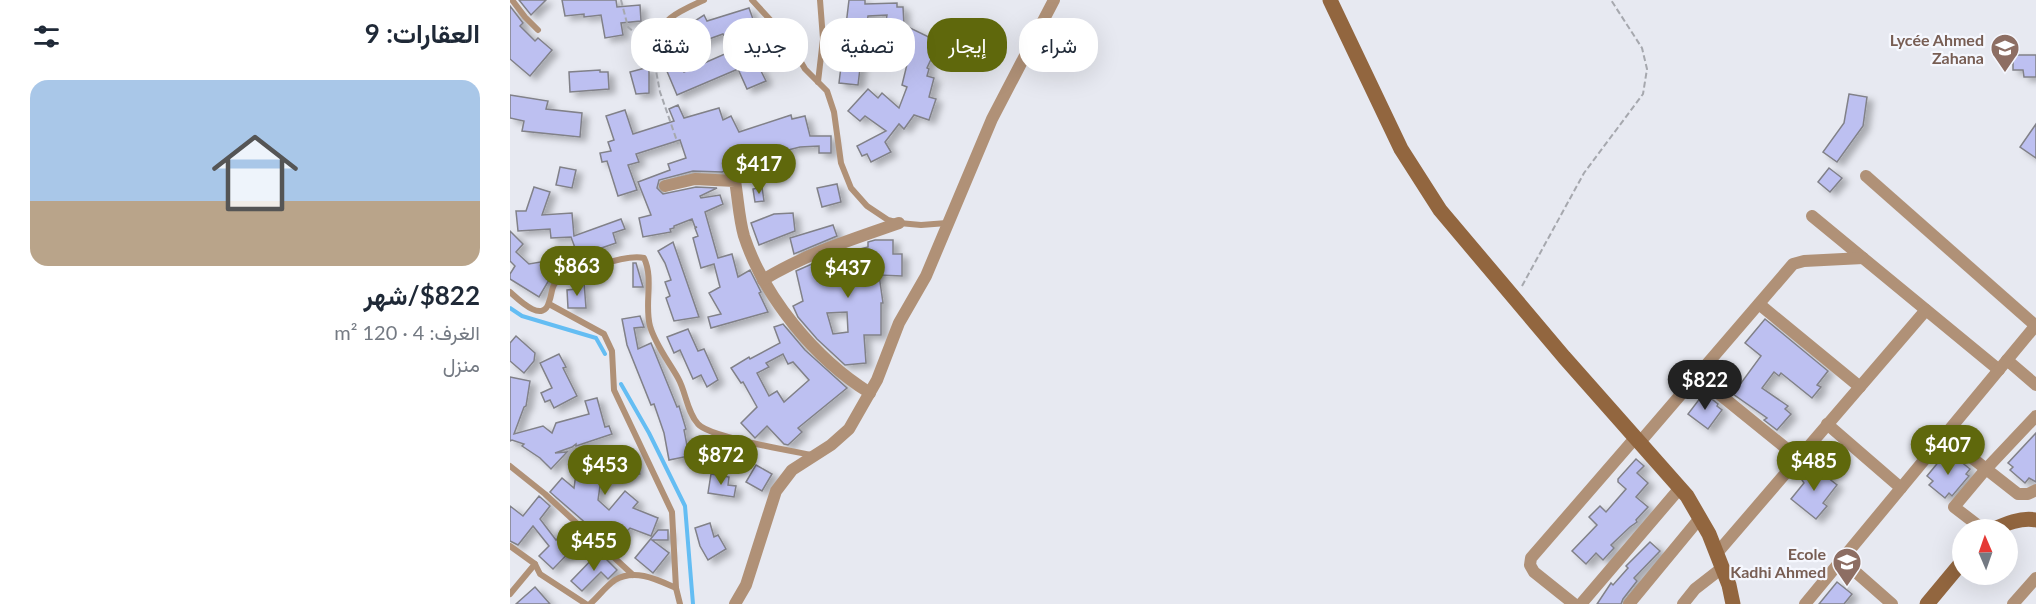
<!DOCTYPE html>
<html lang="ar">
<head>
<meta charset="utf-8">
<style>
  body { margin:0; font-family:Lato,Vazirmatn,sans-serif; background:#f2f2f3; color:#1f2937; direction:rtl; height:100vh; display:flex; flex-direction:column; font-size:22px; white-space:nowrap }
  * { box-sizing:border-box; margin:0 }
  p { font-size:20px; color:#747a83 }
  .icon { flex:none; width:33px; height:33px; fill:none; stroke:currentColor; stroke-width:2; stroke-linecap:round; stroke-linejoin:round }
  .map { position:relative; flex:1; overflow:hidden; direction:ltr }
  .sheet { display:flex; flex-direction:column; background:#fff; width:510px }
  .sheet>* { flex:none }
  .banner { position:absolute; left:18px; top:18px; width:570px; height:54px; direction:rtl; display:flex; gap:12px }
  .needle { width:39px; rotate:358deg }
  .buttons { position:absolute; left:1442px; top:519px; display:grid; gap:12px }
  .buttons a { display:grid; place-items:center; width:66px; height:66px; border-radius:50%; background:#fff; box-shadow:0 6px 24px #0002; font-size:30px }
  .price { position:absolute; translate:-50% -51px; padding:0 14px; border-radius:21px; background:#5f680c; color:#fff; font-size:20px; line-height:39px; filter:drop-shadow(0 2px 3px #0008) }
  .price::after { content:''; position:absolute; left:50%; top:36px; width:18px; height:14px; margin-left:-9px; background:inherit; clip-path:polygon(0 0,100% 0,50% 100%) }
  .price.selected { background:#222; color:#fff }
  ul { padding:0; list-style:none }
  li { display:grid; align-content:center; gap:12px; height:318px; padding:0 30px }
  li+li { border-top:2px solid #e0e1e3 }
  li span { display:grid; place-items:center; height:186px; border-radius:18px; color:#555 }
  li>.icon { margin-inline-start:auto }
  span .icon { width:108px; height:108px; fill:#fffc; stroke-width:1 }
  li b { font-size:26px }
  h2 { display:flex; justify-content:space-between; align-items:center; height:72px; padding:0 30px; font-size:26px }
  .tag { padding:0 21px; border-radius:24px; background:#fff; box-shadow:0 6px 24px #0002; font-size:21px; line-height:54px }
  .tag.selected { background:#5f680c; color:#fff }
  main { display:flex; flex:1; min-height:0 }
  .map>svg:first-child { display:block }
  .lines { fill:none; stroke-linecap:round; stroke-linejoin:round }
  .stream { stroke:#64bdf3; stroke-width:4 }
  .building { fill:#bdc0f1; stroke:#818188; stroke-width:1.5; fill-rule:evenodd; filter:url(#shadow) }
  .path { stroke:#a6a8ae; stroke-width:2; stroke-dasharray:6 3; stroke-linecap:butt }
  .lane { stroke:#b09177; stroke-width:6 }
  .street { stroke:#b09177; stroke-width:12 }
  .secondary { stroke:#92663f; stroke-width:15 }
  .labels { text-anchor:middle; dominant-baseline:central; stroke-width:4.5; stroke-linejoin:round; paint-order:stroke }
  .education-label { font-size:16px; font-weight:bold; fill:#785e54; stroke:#f5f7fe; text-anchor:end }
</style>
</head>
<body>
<main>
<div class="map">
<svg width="1526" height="604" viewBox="0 0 1526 604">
  <defs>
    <filter id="shadow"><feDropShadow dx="6" dy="4" stdDeviation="3" flood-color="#0004"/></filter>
  </defs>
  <rect width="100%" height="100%" fill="#e7e9f1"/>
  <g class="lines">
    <!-- stream -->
    <g class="stream">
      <polyline points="0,308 12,316 86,338 95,354"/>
      <polyline points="111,384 139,433 175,506 183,604"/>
    </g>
  </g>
  <!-- building -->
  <g class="building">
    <polygon points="9,0 36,0 21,15"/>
    <polygon points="52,0 106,0 107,7 130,5 131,21 111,23 113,35 95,38 91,15 74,17 74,14 55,16"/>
    <polygon points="339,0 355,0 355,4 387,3 387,7 393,7 394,25 429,42 417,68 419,69 417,76 424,78 419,97 426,99 419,120 404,115 394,129 389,124 375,142 381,152 361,162 357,154 352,156 347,146 376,131 355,116 350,121 338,111 358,89 368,98 372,93 389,108 397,87 392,85 400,52 395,50 397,44 373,40 377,15 358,16 356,33 371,35 369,52 361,52 360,60 351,60 348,85 329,83"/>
    <polygon points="0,6 13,23 10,26 25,41 28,38 42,50 20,76 0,59"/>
    <polygon points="239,8 249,36 230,44 242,71 249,67 256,81 237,89 228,69 167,95 156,69 170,63 174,72 224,50 213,34 199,39 163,56 155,40 194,15 197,21"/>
    <polygon points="1503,55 1526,55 1526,77 1514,77 1513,70 1503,70"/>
    <polygon points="139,67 139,93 126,94 120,72"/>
    <polygon points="90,70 90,72 98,72 99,89 60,92 59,72"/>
    <polygon points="1339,94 1357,97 1353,126 1327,162 1313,152 1334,123"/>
    <polygon points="0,95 38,101 36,109 72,113 70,137 12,131 14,121 0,118"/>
    <polygon points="168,105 174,118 209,108 213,120 221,116 229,132 281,115 282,119 295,116 300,136 321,136 321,153 309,153 309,146 290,147 270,152 273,159 248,170 243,160 212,172 183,171 149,180 147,188 153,194 186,187 207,188 190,196 191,198 210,195 213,204 195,212 208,258 222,254 228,277 240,270 251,292 249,293 258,312 201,328 198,317 211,314 199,293 210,287 204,264 191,268 183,238 188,236 185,228 187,227 185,227 182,219 164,226 164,228 160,229 161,232 133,237 129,218 141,215 128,182 160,170 158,164 176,158 170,140 126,154 129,162 118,165 127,190 108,196 97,161 92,162 90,153 101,151 98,142 104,140 96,116 115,110 123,134 164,121 159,109"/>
    <polygon points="1526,124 1526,158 1510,147"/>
    <polygon points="50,167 66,170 62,188 46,185"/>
    <polygon points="1319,168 1332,178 1320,192 1308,182"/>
    <polygon points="327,184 331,202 312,207 307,188"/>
    <polygon points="24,187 40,192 32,215 62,213 64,236 111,219 115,229 103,233 106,243 68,256 61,237 41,238 40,229 8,231 6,211 16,211"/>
    <polygon points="252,187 254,201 245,202 243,189"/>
    <polygon points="283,213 285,231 249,245 241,223 264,214"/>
    <polygon points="323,225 327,236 284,254 280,238"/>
    <polygon points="0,231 13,244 6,252 19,264 36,261 39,280 29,297 0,279 0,274 5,266 0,261"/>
    <path d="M 365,240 L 383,240 L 383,254 L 392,254 L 392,276 L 369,275 L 373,303 L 371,303 L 371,335 L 354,335 L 356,363 L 335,365 L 307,339 L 288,317 L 283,306 L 293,301 L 286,271 L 304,263 L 307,276 L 329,267 L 326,255 L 358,247 L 358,242 ZM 337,312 L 338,332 L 323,334 L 317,313 Z"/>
    <polygon points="163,242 189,317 164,321 156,298 160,296 155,282 161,280 155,263 148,251"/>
    <polygon points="123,263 126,263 133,287 123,287"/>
    <polygon points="74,282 76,308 58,308 57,290 66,289 65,283"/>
    <polygon points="130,316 134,327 124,328 128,349 141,343 167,407 169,406 176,429 174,430 179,456 159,460 154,433 144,404 141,405 117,345 112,319"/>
    <polygon points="1255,319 1318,371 1307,385 1311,387 1302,398 1271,373 1269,376 1264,372 1252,388 1278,406 1275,409 1281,414 1267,430 1254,420 1257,418 1223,394 1251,356 1235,343"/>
    <path d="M 273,324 L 295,350 L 337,388 L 288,428 L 292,432 L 278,445 L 274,444 L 257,426 L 245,438 L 231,423 L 247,407 L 233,382 L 231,383 L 221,368 L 239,357 L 240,359 L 270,343 L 264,327 ZM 273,354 L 278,364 L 283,362 L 299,380 L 274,402 L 267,391 L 259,396 L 247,373 L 259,367 L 256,363 Z"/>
    <polygon points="178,329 188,351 194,349 208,380 197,387 191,375 183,379 170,350 164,353 157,337"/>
    <polygon points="6,336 25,353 24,361 14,373 0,361 0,343"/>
    <polygon points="49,354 56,367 53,368 67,396 44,408 40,400 35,402 31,393 42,388 30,363"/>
    <polygon points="0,377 20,381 16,406 14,407 4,434 33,426 42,433 46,423 79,414 75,401 87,398 95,427 99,426 102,434 66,446 66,444 62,447 45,453 57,452 41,469 30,458 12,446 14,444 2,440 0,441"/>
    <polygon points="1194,393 1208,404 1207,406 1212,410 1198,429 1178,414"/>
    <polygon points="1526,433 1526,482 1519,478 1515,483 1500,470 1503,467 1498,463"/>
    <polygon points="124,451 130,474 90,486 88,500 99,510 115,491 128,502 123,508 148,518 141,536 120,528 102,546 40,492 52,478 64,488 69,452 105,452 105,456"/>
    <polygon points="1435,454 1442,460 1445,457 1460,469 1456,474 1459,476 1442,496 1439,493 1435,498 1419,485 1423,481 1417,476"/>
    <polygon points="1126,459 1134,466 1127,473 1138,483 1126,497 1138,507 1126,520 1127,522 1120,527 1101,545 1104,548 1093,560 1086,553 1076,564 1062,551 1087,525 1079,517 1090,506 1096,512 1116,489 1108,482 1108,479"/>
    <polygon points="246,465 262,474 252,491 236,482"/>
    <polygon points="1303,466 1327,485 1313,503 1317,506 1306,519 1281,499 1294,483 1292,480"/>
    <polygon points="201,474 219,477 218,485 226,486 224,497 198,493"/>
    <polygon points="29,496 40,506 30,519 46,540 60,525 74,537 43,569 29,556 39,546 23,526 8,545 0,541 0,506 13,516"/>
    <polygon points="200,523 204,537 208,535 216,549 198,560 190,546 185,528"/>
    <polygon points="148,530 158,530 158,540 142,540 159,553 143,573 125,558"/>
    <polygon points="1140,542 1150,551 1124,578 1127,581 1113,599 1111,604 1087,604 1101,583 1103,585 1118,568 1116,566"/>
    <polygon points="89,552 107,570 98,579 91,572 72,591 61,581"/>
    <polygon points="1327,582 1342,594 1334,604 1309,604"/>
    <polygon points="25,587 40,604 6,604"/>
  </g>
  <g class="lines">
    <!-- path -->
    <g class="path">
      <polyline points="111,0 118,27 134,41"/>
      <polyline points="143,55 150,92 168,144"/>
      <polyline points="1012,286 1074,173 1133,94 1137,69 1132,48 1101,0"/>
    </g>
    <!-- lane -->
    <g class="lane">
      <polyline points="2,0 15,17 28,30"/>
      <polyline points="242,0 277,38 295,69 317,91 324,112 331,163 341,188 357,206 378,220 389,223 411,225 437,223"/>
      <path d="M 141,46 C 153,17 168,12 194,0"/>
      <polyline points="308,82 313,39 310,0"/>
      <path d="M 0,292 C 9,300 33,324 39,302 C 42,295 41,289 45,283 C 64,274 114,253 134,258 C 144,279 134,304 140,326 C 145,344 159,362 168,378 C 176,392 177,412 188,424 C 199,437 281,451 302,455"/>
      <polyline points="39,304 94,334 102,351 104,390 162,512 166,588"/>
      <polyline points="0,466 35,494 123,575"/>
      <polyline points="0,546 25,564 30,574 76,604"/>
      <polyline points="0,594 25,564"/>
      <path d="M 80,604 C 88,597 96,586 105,580 C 125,568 148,580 166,588 L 170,604"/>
    </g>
    <!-- street -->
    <g class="street">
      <polyline points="1356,176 1526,326"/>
      <path d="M 155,186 L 185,179 L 225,181 C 228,198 229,219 234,236 C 254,297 305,359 360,393"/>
      <polyline points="1302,216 1489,370"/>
      <path d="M 253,280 C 295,254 343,239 389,223"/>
      <polyline points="1249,304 1350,387"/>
      <polyline points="1497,360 1526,385"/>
      <polyline points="1187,376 1288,458"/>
      <polyline points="1317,424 1391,488"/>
      <polyline points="1434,436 1508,494 1518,494 1526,490"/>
      <polyline points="1130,442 1283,264 1294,261 1353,258"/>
      <polyline points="1474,530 1444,507 1476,469 1526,416"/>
      <polyline points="1207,553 1416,310"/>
      <polyline points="1332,560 1382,604"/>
      <polyline points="225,604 236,585 266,491 282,470 321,445 339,429 367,380 389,323 416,276 482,119 544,0"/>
      <polyline points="1064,604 1024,572 1020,565 1021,558 1126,437"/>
      <polyline points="1071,604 1170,488"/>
      <polyline points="1119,604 1190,518"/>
      <polyline points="1173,604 1185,589 1212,568"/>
      <polyline points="1295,604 1526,325"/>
      <polyline points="1503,604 1526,578"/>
    </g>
    <!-- secondary -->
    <g class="secondary">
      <polyline points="820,0 891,149 930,210 1054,357 1177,496 1199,534 1219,585 1223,604"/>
      <path d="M 1482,530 C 1495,524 1511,517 1526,520"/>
      <polyline points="1417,604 1452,562"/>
    </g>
  </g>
  <!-- icons -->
  <defs>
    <g id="school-pin" transform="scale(1.5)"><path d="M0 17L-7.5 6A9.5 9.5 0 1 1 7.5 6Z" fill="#8d6e63" stroke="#f5f7fe"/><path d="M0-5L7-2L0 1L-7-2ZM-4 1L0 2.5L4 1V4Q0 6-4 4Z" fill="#fff"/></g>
  </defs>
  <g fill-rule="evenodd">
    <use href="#school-pin" x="1495" y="48"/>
    <use href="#school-pin" x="1337" y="562"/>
  </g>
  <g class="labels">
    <!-- education labels -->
    <g class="education-label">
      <text x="1474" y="39">Lycée Ahmed<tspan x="1474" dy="18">Zahana</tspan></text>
      <text x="1316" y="553">Ecole<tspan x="1316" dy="18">Kadhi Ahmed</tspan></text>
    </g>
  </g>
</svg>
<div class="buttons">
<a><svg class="needle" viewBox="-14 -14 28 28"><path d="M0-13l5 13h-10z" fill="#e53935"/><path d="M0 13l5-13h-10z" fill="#747a83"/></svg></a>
</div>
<b class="price" style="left:249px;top:195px">$417</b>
<b class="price" style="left:67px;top:297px">$863</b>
<b class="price" style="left:338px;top:299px">$437</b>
<b class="price selected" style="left:1195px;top:411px">$822</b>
<b class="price" style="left:1438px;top:476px">$407</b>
<b class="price" style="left:211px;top:486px">$872</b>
<b class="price" style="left:1304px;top:492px">$485</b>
<b class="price" style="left:95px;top:496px">$453</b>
<b class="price" style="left:84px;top:572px">$455</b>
<div class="banner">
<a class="tag">شراء</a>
<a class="tag selected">إيجار</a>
<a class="tag">تصفية</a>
<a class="tag">جديد</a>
<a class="tag">شقة</a>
</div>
</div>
<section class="sheet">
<h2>العقارات: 9<svg class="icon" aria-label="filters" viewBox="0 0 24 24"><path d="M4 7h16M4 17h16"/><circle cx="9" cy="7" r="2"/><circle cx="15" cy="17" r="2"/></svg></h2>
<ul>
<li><span style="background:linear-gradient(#a9c7e8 65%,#b9a48a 0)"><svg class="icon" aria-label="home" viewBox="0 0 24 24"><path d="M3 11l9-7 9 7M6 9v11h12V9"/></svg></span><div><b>$822/شهر</b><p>الغرف: 4 · 120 m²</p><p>منزل</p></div></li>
</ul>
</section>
</main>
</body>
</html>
